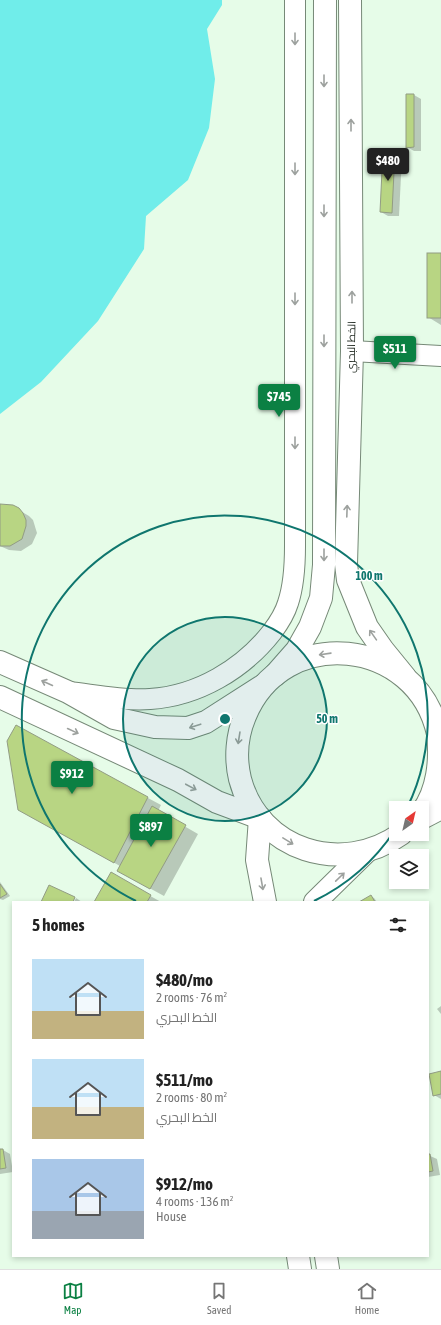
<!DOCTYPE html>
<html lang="en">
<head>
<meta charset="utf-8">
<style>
  body { margin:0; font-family:"Asap Condensed",Cairo,sans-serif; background:#f6f6f6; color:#222; height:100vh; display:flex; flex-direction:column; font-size:15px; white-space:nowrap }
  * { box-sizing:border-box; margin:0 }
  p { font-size:13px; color:#767676 }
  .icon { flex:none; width:22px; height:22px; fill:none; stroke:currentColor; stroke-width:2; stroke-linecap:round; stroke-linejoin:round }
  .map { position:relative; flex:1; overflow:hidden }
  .side { position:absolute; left:12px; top:901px; width:417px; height:356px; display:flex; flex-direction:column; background:#fff; border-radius:0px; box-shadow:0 2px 6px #0003 }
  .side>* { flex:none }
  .needle { width:26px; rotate:34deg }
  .buttons { position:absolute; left:389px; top:801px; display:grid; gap:8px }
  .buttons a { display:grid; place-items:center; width:40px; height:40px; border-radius:0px; background:#fff; box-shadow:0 2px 6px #0003; font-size:20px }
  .price { position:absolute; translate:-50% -34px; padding:0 9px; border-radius:4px; background:#0b8043; color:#fff; font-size:13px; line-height:26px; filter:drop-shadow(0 1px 2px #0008) }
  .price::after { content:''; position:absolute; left:50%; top:24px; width:12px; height:9px; margin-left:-6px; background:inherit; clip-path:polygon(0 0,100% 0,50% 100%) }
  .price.selected { background:#222; color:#fff }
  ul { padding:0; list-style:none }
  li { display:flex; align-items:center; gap:12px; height:100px; padding:0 20px }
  li span { display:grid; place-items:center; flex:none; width:112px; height:80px; border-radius:0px; color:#555 }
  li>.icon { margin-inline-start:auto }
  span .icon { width:48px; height:48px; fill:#fffc; stroke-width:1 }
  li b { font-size:17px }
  h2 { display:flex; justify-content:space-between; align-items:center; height:48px; padding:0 20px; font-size:17px }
  .dock { display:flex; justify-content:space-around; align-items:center; height:56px; border-top:1px solid #e0e0e0; background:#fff; font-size:11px; color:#767676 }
  .dock a { display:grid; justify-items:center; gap:2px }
  .dock .selected { color:#0b8043 }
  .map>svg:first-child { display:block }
  .water { fill:#70edea }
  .shadow { fill:#0003 }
  .building { fill:#b8d583; stroke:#929c84 }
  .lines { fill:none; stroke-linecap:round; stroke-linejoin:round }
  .minor-casing { stroke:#768977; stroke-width:22 }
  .major-casing { stroke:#768977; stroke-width:24 }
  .highway-casing { stroke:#768977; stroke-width:24 }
  .minor { stroke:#fff; stroke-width:20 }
  .major { stroke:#fff; stroke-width:22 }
  .highway { stroke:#fff; stroke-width:22 }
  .oneway { stroke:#9da19e }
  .ring { fill:none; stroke:#0f766e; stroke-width:2 }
  .labels { text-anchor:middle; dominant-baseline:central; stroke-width:3; stroke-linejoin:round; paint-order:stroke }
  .street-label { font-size:11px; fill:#262f27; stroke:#fff }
  .centre { fill:#0f766e; stroke:#fff; stroke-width:2 }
  .ring-label { font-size:12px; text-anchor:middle; font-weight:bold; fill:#0f766e; stroke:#fff; stroke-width:3; stroke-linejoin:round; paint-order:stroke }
</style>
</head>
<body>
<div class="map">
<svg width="441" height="1269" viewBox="0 0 441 1269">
  <rect width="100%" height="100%" fill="#e6fce8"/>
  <!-- water -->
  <polygon class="water" points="0,0 222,0 222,5 207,29 215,79 209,128 188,180 146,216 144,249 98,321 41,382 0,414"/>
  <!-- shadow -->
  <g class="shadow">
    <polygon points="414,95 421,99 421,151 414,151 407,147"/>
    <polygon points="395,152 402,156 399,216 388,216 381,212"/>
    <polygon points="441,254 441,325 428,317"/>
    <polygon points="0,505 12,506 29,516 33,520 37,533 32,544 21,551 9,550 0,546"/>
    <polygon points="16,727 161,805 158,811 198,834 164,896 131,878 120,866 32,817"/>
    <polygon points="111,874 161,902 96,902"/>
    <polygon points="0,882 10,896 3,900 0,899"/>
    <polygon points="371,896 374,898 377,902 361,902"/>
    <polygon points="76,898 82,902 74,902"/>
    <polygon points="441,1006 441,1014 437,1009"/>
    <polygon points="441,1072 441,1099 434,1095"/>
    <polygon points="0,1150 3,1150 10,1154 13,1172 0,1174"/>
    <polygon points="428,1155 437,1159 440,1175 428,1177"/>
  </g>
  <!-- building -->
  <g class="building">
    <polygon points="406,94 414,94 414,147 406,148"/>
    <polygon points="383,150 395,151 392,213 380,212"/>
    <rect x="427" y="253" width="14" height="65"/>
    <polygon points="0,504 13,505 19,508 23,513 26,520 26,526 22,539 10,546 0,546"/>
    <polygon points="16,725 148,797 114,863 18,810 7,741"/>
    <polygon points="152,806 186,825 150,889 117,871"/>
    <polygon points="111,872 151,895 147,902 94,902"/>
    <polygon points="0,884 7,894 0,898"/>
    <polygon points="49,885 75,897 73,902 41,902"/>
    <polygon points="371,895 375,902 359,902"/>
    <polygon points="441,1071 441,1094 433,1096 429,1074"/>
    <polygon points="0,1149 3,1149 6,1168 0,1169"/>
    <polygon points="428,1154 430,1154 433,1171 428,1172"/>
  </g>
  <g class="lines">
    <!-- minor casing -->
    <g class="minor-casing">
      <g id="minor">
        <polyline points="352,351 441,356"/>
        <path d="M 69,692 C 95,695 124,701 150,699 C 198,696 243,669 272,632 C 278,624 285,613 288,603 C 294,585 295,565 295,546 L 295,0"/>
      </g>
    </g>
    <!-- major casing -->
    <g class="major-casing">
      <g id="major">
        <polyline points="0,662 68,692 114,718 155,727 188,728 206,722 264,685"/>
        <polyline points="0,697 178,780 217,802 260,818"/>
        <polyline points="422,818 441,808"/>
      </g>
    </g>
    <!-- highway casing -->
    <g class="highway-casing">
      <g id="highway">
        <polyline points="350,0 352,351 346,564 348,580 367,627 383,650 405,677"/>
        <polyline points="275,675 297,650 310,627 321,598 324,565 325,0"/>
        <polyline points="260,818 257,860 265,902"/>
        <path d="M 401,834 C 342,876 259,851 240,779 C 235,758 237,735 245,716 C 283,623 417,637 438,734 C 441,760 438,791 422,812"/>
        <polyline points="315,902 366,852"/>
        <polyline points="298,1256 300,1269"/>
        <polyline points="326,1256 328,1269"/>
      </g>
    </g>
    <!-- minor -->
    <use href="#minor" class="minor"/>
    <!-- major -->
    <use href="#major" class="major"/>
    <!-- highway -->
    <use href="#highway" class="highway"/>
  </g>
  <!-- one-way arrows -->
  <defs><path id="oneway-shaft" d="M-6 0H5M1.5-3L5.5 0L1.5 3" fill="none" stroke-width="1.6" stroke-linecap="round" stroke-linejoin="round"/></defs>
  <g class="oneway">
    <use href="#oneway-shaft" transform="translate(295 39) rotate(90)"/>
    <use href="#oneway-shaft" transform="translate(324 81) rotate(90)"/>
    <use href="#oneway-shaft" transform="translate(351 125) rotate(-90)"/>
    <use href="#oneway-shaft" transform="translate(295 169) rotate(90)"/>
    <use href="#oneway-shaft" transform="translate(324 211) rotate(90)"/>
    <use href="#oneway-shaft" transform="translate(352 297) rotate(-90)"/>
    <use href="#oneway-shaft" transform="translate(295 299) rotate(90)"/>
    <use href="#oneway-shaft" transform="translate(324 341) rotate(90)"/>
    <use href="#oneway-shaft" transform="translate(295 443) rotate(90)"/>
    <use href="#oneway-shaft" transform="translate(347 511) rotate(-88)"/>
    <use href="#oneway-shaft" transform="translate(324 555) rotate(90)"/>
    <use href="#oneway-shaft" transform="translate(373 635) rotate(-125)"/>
    <use href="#oneway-shaft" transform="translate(325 654) rotate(172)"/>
    <use href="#oneway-shaft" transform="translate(47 683) rotate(-156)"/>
    <use href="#oneway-shaft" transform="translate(195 726) rotate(162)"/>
    <use href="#oneway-shaft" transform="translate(73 731) rotate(25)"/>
    <use href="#oneway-shaft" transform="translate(239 738) rotate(99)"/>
    <use href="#oneway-shaft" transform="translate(191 787) rotate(28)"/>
    <use href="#oneway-shaft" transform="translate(288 841) rotate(31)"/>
    <use href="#oneway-shaft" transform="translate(340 877) rotate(-44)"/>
    <use href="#oneway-shaft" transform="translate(262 884) rotate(80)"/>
  </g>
  <!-- distance rings -->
  <circle cx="225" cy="719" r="102" fill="#0f766e" fill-opacity=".12"/>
  <g class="ring">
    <circle cx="225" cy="719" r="102"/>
    <path d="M395 830A203 203 0 0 1 314 901M136 901A203 203 0 1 1 407 808"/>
  </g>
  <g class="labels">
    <!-- street labels -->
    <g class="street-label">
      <text transform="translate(351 347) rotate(-89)">الخط البحري</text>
    </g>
  </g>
  <circle cx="225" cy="719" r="6" class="centre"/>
  <g class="ring-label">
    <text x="369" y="580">100 m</text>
    <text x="327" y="723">50 m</text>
  </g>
</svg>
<div class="buttons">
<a><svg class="needle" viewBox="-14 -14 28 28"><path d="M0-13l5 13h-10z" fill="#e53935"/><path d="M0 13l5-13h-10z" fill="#767676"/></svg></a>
<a><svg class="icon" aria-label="layers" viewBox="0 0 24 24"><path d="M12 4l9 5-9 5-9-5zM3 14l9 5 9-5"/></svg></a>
</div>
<b class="price selected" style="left:388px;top:182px">$480</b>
<b class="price" style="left:395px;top:370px">$511</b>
<b class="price" style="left:279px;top:418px">$745</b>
<b class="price" style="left:72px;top:795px">$912</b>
<b class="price" style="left:151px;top:848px">$897</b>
<section class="side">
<h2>5 homes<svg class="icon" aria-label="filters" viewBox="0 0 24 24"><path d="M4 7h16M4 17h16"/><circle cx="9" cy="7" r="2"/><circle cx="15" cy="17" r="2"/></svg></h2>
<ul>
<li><span style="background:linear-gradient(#bfe0f5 65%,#c2b280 0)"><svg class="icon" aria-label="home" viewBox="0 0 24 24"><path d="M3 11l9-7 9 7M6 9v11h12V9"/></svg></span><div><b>$480/mo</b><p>2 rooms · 76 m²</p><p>الخط البحري</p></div></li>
<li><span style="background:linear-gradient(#bfe0f5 60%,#c2b280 0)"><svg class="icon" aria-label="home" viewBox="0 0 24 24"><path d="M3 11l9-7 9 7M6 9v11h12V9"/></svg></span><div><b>$511/mo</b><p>2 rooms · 80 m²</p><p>الخط البحري</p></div></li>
<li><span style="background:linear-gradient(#a9c7e8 65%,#9aa5b1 0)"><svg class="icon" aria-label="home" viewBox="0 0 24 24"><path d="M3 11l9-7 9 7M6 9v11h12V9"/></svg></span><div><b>$912/mo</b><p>4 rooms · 136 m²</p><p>House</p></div></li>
</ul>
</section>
</div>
<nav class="dock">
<a class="selected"><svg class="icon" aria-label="map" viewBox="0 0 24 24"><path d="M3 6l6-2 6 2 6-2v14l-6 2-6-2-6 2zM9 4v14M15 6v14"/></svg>Map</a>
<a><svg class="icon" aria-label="saved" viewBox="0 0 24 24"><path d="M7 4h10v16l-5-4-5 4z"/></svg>Saved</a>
<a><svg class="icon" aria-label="home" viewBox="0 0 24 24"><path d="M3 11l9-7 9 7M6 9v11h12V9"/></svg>Home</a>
</nav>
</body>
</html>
